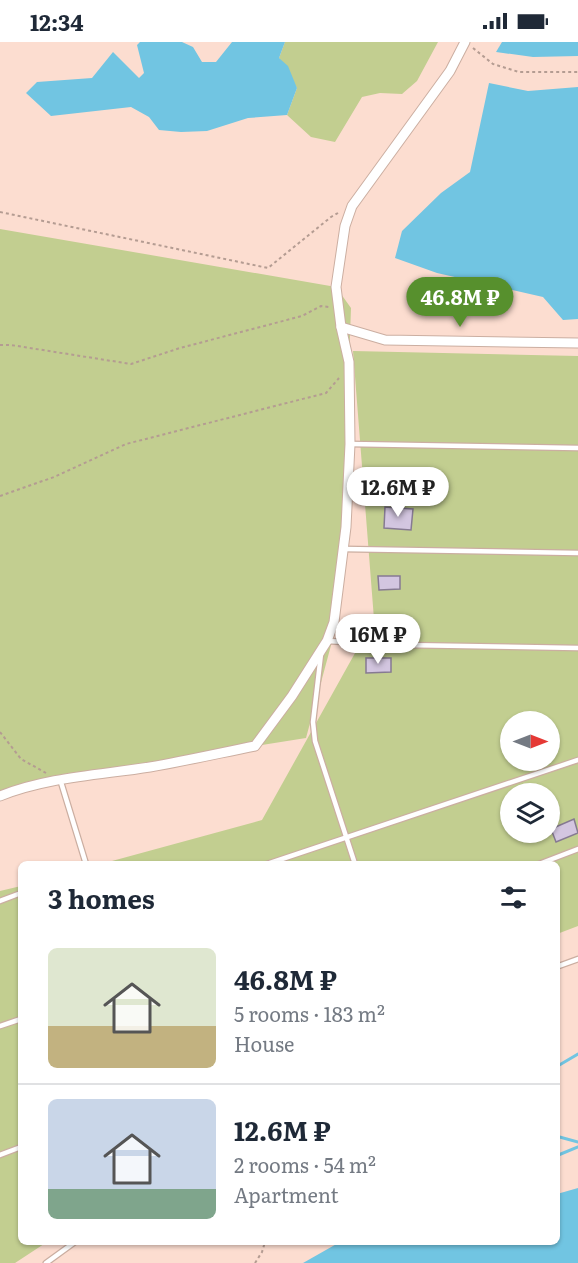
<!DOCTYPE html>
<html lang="en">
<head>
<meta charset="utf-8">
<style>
  body { margin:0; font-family:Literata,serif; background:#f6f6f7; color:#1f2937; height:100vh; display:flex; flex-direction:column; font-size:22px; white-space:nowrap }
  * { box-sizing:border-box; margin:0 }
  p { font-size:20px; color:#747a83 }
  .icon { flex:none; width:33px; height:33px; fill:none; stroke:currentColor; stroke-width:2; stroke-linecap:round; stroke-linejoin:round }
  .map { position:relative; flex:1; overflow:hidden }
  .side { position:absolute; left:18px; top:819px; width:542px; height:384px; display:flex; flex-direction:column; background:#fff; border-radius:9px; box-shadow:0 2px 4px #0004 }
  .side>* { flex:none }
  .needle { width:39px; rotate:90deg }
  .fabs { position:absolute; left:500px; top:669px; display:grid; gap:12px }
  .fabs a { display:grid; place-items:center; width:60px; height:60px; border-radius:50%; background:#fff; box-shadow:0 2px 4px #0004; font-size:30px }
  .price { position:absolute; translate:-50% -51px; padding:0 14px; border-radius:21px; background:#fff; color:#222; font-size:20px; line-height:39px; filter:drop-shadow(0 2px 3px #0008) }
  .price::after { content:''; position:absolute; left:50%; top:36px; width:18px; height:14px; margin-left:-9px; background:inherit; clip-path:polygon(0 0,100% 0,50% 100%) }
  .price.current { background:#57902d; color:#fff }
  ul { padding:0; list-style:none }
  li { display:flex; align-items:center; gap:18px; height:150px; padding:0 30px }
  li+li { border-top:2px solid #e0e1e3 }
  li span { display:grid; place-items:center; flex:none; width:168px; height:120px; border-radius:9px; color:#555 }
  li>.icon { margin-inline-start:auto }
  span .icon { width:72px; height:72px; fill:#fffc; stroke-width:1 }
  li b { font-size:26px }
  h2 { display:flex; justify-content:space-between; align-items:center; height:72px; padding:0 30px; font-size:26px }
  .status { display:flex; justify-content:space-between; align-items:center; height:42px; padding:0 30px; background:#fff; direction:ltr }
  .status svg { height:16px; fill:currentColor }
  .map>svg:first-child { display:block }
  .green { fill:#c2ce90; fill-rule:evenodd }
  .water { fill:#71c5e2 }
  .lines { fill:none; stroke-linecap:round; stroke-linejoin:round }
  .stream { stroke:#71c5e2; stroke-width:3 }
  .building { fill:#d3c6e0; stroke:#867a92; stroke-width:1.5 }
  .lane-casing { stroke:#cbaea1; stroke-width:7 }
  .street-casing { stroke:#cbaea1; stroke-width:11 }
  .path { stroke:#b49c92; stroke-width:2; stroke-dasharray:3 3; stroke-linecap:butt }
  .lane { stroke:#fff; stroke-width:4.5 }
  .street { stroke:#fff; stroke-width:9 }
</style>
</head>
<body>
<div class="status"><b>12:34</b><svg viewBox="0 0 49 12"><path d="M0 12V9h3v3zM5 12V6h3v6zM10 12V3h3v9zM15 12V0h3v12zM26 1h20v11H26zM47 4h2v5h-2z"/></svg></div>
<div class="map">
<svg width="578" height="1221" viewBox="0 0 578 1221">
  <rect width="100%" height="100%" fill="#fcddd0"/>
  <!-- green -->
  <g class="green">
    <polygon points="285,0 438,0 417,39 402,52 380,51 362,55 335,100 311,95 287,73 297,46 279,16"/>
    <polygon points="0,187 336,245 351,266 340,570 306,696 121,725 0,750"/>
    <path d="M 353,309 L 578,314 L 578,884 L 557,892 L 556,822 L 101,822 L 262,778 L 374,577 ZM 510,680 L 549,680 L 549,718 L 510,718 ZM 510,752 L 549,752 L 549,790 L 510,790 Z"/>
    <polygon points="21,844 21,1200 47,1200 15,1221 0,1221 0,849"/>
  </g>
  <!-- water -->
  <g class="water">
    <polygon points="140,0 182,0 193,5 202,20 216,20 232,0 285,0 279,16 288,24 297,46 287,73 248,76 207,89 181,90 159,88 149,75 131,65 51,74 26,51 37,40 92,36 113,10 139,36 144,31 137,3"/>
    <polygon points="502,0 578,0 578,14 533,15 496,10"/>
    <polygon points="489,41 528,49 578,45 578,277 563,278 543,255 437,231 395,216 402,189 441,151 470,130"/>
    <polygon points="578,1146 578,1221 303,1221 340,1200 556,1200 557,1152"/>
  </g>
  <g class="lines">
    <!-- stream -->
    <g class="stream">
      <polyline points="556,1025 578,1012"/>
      <polyline points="556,1094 578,1100"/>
      <polyline points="556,1114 578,1105"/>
    </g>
  </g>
  <!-- building -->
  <g class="building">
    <polygon points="385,465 413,467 411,488 384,486"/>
    <polygon points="378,534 400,534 400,547 379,548"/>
    <polygon points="366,616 391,616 391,630 366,631"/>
    <polygon points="574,777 578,791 556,800 551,787"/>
  </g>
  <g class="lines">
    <!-- lane casing -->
    <g class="lane-casing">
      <g id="lane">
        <polyline points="350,402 578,406"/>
        <polyline points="344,507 578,511"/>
        <polyline points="327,599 403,603 578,606"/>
        <polyline points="321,612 313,680 315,699 355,822"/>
        <polyline points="60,737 86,822"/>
        <polyline points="267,822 578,718"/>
        <polyline points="539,822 578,807"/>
        <polyline points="0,859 21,851"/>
        <polyline points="556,925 578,917"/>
        <polyline points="0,984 21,977"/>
        <polyline points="0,1113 21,1105"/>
        <polyline points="46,1221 75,1200"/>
      </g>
    </g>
    <!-- street casing -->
    <g class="street-casing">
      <g id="street">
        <polyline points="341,285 385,298 578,301"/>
        <path d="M 0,754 C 48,735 99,733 150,725 C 185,719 220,711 255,704 L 292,654 L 327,599 L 334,580 L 346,485 L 350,402 L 349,320 L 341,285 L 336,245 L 345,184 L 352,164 L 450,29 L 465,0"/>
      </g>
    </g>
    <!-- path -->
    <g class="path">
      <polyline points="473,6 493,22 519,30 578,30"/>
      <polyline points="0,170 268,226 331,175 338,171"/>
      <polyline points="0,303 11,303 131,322 180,306 302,274 321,264 329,265"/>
      <polyline points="0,454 54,435 126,402 326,351 339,336"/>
      <polyline points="0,690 21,717 46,731"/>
      <polyline points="255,1221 262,1210 265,1200"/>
    </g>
    <!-- lane -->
    <use href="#lane" class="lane"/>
    <!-- street -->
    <use href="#street" class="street"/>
  </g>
</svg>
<div class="fabs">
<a><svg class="needle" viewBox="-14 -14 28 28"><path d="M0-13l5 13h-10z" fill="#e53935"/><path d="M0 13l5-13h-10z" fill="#747a83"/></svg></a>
<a><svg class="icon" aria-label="layers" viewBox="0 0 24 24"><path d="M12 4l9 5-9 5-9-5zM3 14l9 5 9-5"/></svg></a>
</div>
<b class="price current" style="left:460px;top:286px">46.8M ₽</b>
<b class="price" style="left:398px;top:476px">12.6M ₽</b>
<b class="price" style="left:378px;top:623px">16M ₽</b>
<section class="side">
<h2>3 homes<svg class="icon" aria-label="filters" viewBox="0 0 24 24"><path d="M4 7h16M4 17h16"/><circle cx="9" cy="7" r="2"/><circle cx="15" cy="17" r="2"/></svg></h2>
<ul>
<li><span style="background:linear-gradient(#dfe7d0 65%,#c2b280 0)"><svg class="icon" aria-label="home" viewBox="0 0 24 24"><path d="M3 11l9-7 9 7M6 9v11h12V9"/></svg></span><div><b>46.8M ₽</b><p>5 rooms · 183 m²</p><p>House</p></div></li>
<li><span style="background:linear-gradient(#c9d6e8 75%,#7fa58c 0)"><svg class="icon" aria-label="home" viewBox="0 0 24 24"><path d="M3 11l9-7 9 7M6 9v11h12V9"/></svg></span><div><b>12.6M ₽</b><p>2 rooms · 54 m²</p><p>Apartment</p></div></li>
</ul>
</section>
</div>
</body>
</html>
